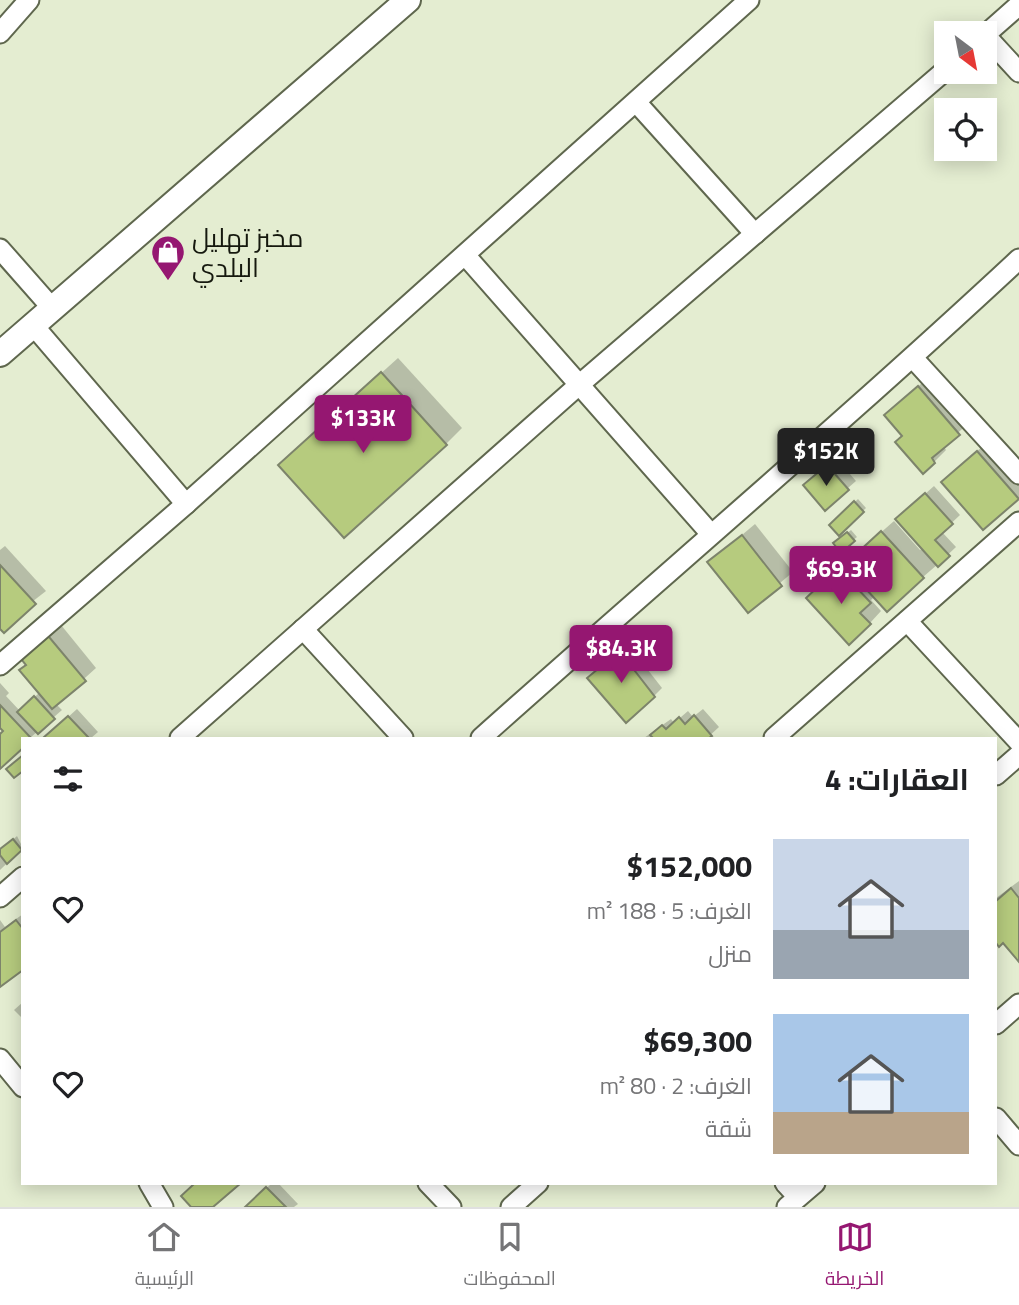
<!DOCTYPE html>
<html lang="ar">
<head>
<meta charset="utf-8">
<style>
  body { margin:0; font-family:"Titillium Web",Cairo,sans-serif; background:#f6f6f6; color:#202124; direction:rtl; height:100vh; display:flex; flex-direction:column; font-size:26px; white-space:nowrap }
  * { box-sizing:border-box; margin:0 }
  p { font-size:23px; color:#757577 }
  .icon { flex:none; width:38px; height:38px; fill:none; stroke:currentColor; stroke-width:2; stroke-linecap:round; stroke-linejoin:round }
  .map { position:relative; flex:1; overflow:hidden; direction:ltr }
  .sheet { position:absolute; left:21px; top:737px; width:976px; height:448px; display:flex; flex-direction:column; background:#fff; border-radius:0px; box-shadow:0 4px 18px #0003; direction:rtl }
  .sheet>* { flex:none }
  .needle { width:46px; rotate:148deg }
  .controls { position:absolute; left:934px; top:21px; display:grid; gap:14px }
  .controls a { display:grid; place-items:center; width:63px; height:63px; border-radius:0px; background:#fff; box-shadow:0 4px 18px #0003; font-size:35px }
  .price { position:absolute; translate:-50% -60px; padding:0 16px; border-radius:7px; background:#951771; color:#fff; font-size:23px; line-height:46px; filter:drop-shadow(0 2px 4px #0008) }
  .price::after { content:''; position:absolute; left:50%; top:42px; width:21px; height:16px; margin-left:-10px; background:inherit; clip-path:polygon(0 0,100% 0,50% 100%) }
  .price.current { background:#222; color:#fff }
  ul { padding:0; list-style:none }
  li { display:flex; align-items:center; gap:21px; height:175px; padding:0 28px }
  li span { display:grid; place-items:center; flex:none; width:196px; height:140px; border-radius:0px; color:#555 }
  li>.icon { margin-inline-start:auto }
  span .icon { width:84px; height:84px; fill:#fffc; stroke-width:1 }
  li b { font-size:30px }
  h2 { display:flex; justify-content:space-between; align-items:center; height:84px; padding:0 28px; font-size:30px }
  .tab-bar { display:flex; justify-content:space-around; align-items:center; height:98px; border-top:2px solid #e0e0e0; background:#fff; font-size:19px; color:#757577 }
  .tab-bar a { display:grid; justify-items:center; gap:4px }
  .tab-bar .current { color:#951771 }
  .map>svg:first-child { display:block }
  .shadow { fill:#0003 }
  .building { fill:#b6cb7e; stroke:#7d846b; stroke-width:2 }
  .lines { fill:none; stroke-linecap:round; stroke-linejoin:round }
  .minor-casing { stroke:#5f674e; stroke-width:23 }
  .tertiary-casing { stroke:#5f674e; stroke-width:28 }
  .minor { stroke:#fff; stroke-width:19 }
  .tertiary { stroke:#fff; stroke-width:24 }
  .labels { text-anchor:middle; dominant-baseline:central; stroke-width:6; stroke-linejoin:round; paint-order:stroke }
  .poi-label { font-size:26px; fill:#15180e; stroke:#e4edd1; text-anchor:start }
</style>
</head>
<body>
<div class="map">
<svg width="1019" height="1207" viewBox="0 0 1019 1207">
  <rect width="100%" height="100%" fill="#e4edd1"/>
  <!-- shadow -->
  <g class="shadow">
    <polygon points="398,358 462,428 446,444 296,450"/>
    <polygon points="931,375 970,422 943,446 946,450 934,462 886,415"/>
    <polygon points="990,440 1019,474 1019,497 983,528 955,470"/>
    <polygon points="836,458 856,481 825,508 814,478"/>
    <polygon points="934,486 960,515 942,532 956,547 938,564 923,577 875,596 871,600 881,611 870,623 820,586 894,521 920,550 923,548 905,512"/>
    <polygon points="858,499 866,508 840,533 831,525"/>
    <polygon points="755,524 793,572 748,610 710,562"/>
    <polygon points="851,530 857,537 841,550 835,543"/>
    <polygon points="5,546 46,591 0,627 0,550"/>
    <polygon points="57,620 96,668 56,704 62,710 30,738 23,738 0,766 0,735 5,731 0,725 0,683 9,693 6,696 20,711 40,692 28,664"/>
    <polygon points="623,638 662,688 654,696 607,663 610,650"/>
    <polygon points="77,709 98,732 91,738 70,738 67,735 64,738 45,738"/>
    <polygon points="703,709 719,727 707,738 644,738 671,719 674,723 688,711 693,717"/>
    <polygon points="17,836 23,848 0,870 0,851"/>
    <polygon points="1019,881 1019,960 1003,941 999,944 996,940 996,898"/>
    <polygon points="23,914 23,968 0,985 0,920 5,927"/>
    <polygon points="23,1002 23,1019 14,1010"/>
    <polygon points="272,1183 278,1183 298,1204 294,1207 247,1207"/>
  </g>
  <!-- building -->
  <g class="building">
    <polygon points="381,372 447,445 344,538 278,465"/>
    <polygon points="918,386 960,435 932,458 935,463 923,474 895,442 902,436 884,415"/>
    <polygon points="977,451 1019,499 983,530 941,482"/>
    <polygon points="827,465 849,490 825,511 803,485"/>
    <polygon points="925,493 953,524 935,540 950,556 938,567 895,519"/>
    <polygon points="854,501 864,512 839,536 829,525"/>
    <polygon points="881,531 924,578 887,612 844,565"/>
    <polygon points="847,532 855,541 841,553 833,543"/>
    <polygon points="742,535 782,586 748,613 707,562"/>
    <polygon points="0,565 36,604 4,633 0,629"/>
    <polygon points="838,568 871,603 860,613 871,624 849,645 806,598"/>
    <polygon points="44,631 86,681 52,709 19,670 26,665 17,654"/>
    <polygon points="614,644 655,697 626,723 587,678 605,663 600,657"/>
    <polygon points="34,696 55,719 38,734 17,712"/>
    <polygon points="0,705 31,738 23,738 23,748 0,769 0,734 3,731 0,728"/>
    <polygon points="694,715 712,736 709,738 653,738 650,735 662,725 666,729 679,717 685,724"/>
    <polygon points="68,716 89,738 43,738"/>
    <polygon points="23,755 23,771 14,778 6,769"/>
    <polygon points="13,839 22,850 7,864 0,855 0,849"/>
    <polygon points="1011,888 1019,898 1019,962 1003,943 999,947 996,943 996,901"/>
    <polygon points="16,920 23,929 23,970 0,987 0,932"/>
    <polygon points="195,1183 241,1183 213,1207 191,1207 181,1196"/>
    <polygon points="266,1187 286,1207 245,1207"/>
  </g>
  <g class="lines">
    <!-- minor casing -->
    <g class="minor-casing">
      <g id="minor">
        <polyline points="0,33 29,0"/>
        <polyline points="985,35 1019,72"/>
        <polyline points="985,35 1019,5"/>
        <polyline points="636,102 755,234"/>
        <polyline points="0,249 52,308"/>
        <polyline points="465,255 710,533"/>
        <polyline points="33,325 186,504"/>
        <polyline points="913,358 1019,474"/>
        <polyline points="907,621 1019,742"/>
        <polyline points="303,629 403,738"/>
        <polyline points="0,665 186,504 749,0"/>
        <polyline points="180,738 580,384 947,69"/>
        <path d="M 481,738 C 660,578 843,423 1019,259"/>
        <polyline points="774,738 1019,522"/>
        <polyline points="996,775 1019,755"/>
        <polyline points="0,897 23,877"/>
        <polyline points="996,1024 1019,1004"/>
        <polyline points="0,1059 23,1087"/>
        <polyline points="996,1118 1019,1145"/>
        <polyline points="149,1183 163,1207"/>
        <polyline points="428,1183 451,1207"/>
        <polyline points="785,1183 798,1197"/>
        <polyline points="511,1207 538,1183"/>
        <polyline points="787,1207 815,1183"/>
      </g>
    </g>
    <!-- tertiary casing -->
    <g class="tertiary-casing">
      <polyline id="tertiary" points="0,354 408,0"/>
    </g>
    <!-- minor -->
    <use href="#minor" class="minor"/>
    <!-- tertiary -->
    <use href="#tertiary" class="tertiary"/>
  </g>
  <!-- icons -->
  <defs>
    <g id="shop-pin" transform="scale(1.75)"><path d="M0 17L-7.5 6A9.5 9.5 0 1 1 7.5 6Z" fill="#951771" stroke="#e4edd1"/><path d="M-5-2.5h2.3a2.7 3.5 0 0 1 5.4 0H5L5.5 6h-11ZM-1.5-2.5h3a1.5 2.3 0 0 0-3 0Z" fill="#fff"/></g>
  </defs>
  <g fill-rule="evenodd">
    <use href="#shop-pin" x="168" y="252"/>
  </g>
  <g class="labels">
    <!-- poi labels -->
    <g class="poi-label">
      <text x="192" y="237">مخبز تهليل<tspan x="192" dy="30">البلدي</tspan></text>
    </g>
  </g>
</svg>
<div class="controls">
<a><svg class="needle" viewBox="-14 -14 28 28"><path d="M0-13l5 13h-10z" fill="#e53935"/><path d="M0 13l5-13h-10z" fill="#757577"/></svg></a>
<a><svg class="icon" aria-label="locate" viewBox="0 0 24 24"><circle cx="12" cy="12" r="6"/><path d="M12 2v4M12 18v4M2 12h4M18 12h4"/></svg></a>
</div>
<b class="price" style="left:363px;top:455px">$133K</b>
<b class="price current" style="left:826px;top:488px">$152K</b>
<b class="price" style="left:841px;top:606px">$69.3K</b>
<b class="price" style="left:621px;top:685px">$84.3K</b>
<section class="sheet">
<h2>العقارات: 4<svg class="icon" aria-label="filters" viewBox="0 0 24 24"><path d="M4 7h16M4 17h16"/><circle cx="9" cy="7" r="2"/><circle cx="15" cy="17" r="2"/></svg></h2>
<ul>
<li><span style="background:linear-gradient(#c9d6e8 65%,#9aa5b1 0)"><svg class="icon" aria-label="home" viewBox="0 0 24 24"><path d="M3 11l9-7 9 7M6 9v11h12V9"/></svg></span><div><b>$152,000</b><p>الغرف: 5 · 188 m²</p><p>منزل</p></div><svg class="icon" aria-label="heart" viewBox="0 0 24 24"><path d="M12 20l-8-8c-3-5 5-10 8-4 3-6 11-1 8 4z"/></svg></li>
<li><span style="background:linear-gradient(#a9c7e8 70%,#b9a48a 0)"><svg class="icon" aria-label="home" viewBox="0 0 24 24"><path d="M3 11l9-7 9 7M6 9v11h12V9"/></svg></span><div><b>$69,300</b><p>الغرف: 2 · 80 m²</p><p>شقة</p></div><svg class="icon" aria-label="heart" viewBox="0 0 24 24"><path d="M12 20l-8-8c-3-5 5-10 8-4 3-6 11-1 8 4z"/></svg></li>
</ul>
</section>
</div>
<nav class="tab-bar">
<a class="current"><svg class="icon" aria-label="map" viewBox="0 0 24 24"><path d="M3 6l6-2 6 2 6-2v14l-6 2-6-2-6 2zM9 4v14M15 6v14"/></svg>الخريطة</a>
<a><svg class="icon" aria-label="saved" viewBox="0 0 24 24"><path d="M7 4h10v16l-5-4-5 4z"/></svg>المحفوظات</a>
<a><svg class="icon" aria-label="home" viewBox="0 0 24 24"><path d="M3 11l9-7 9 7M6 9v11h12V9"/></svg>الرئيسية</a>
</nav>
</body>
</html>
